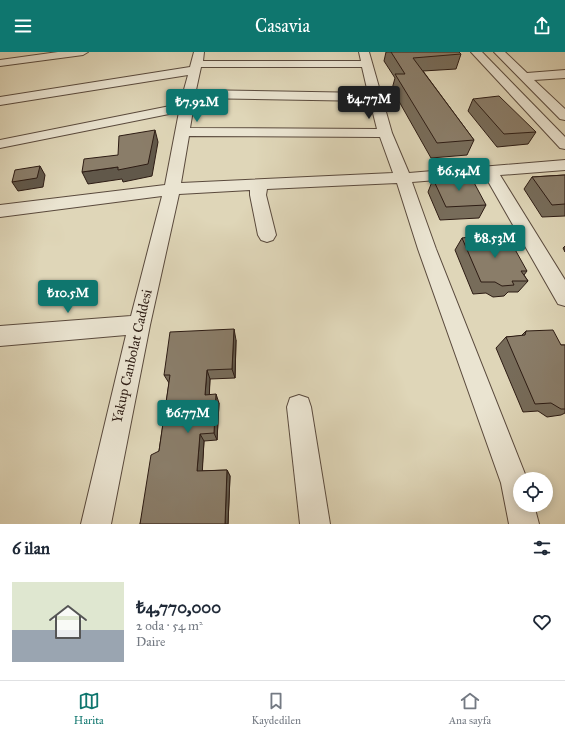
<!DOCTYPE html>
<html lang="tr">
<head>
<meta charset="utf-8">
<style>
  body { margin:0; font-family:"IM FELL Great Primer",serif; background:#f6f6f7; color:#1f2937; height:100vh; display:flex; flex-direction:column; font-size:15px; white-space:nowrap }
  * { box-sizing:border-box; margin:0 }
  p { font-size:13px; color:#747a83 }
  .icon { flex:none; width:22px; height:22px; fill:none; stroke:currentColor; stroke-width:2; stroke-linecap:round; stroke-linejoin:round }
  .map { position:relative; height:472px; overflow:hidden }
  .sheet { display:flex; flex-direction:column; background:#fff; flex:1 }
  .sheet>* { flex:none }
  .buttons { position:absolute; left:513px; top:420px; display:grid; gap:8px }
  .buttons a { display:grid; place-items:center; width:40px; height:40px; border-radius:50%; background:#fff; box-shadow:0 2px 10px #0003; font-size:20px }
  .price { position:absolute; translate:-50% -34px; padding:0 9px; border-radius:4px; background:#0f766e; color:#fff; font-size:13px; line-height:26px; filter:drop-shadow(0 1px 2px #0008) }
  .price::after { content:''; position:absolute; left:50%; top:24px; width:12px; height:9px; margin-left:-6px; background:inherit; clip-path:polygon(0 0,100% 0,50% 100%) }
  .price.current { background:#222; color:#fff }
  ul { padding:0; list-style:none }
  li { display:flex; align-items:center; gap:12px; height:100px; padding:0 12px }
  li+li { border-top:1px solid #e0e1e3 }
  li span { display:grid; place-items:center; flex:none; width:112px; height:80px; border-radius:0px; color:#555 }
  li>.icon { margin-inline-start:auto }
  span .icon { width:48px; height:48px; fill:#fffc; stroke-width:1 }
  li b { font-size:17px }
  h2 { display:flex; justify-content:space-between; align-items:center; height:48px; padding:0 12px; font-size:17px }
  header { display:flex; justify-content:space-between; align-items:center; height:52px; padding:0 12px; background:#0f766e; color:#fff; font-size:18px; font-weight:600 }
  .tab-bar { display:flex; justify-content:space-around; align-items:center; height:56px; border-top:1px solid #e0e1e3; background:#fff; font-size:11px; color:#747a83 }
  .tab-bar a { display:grid; justify-items:center; gap:2px }
  .tab-bar .current { color:#0f766e }
  .map>svg:first-child { display:block }
  .lines { fill:none; stroke-linecap:round; stroke-linejoin:round }
  .minor-casing { stroke:#5a4a3d; stroke-width:2 }
  .minor { fill:#eae4d1; fill-rule:evenodd }
  .wall { fill:#776c5a; stroke:#2d1c14 }
  .shaded-wall { fill:#61584a; stroke:#2d1c14 }
  .building { fill:#8a7d69; stroke:#2d1c14 }
  .labels { text-anchor:middle; dominant-baseline:central; stroke-width:3; stroke-linejoin:round; paint-order:stroke }
  .street-label { font-size:14px; fill:#2d1c14; stroke:#eae4d1 }
</style>
</head>
<body>
<header><svg class="icon" aria-label="menu" viewBox="0 0 24 24"><path d="M4 6h16M4 12h16M4 18h16"/></svg>Casavia<svg class="icon" aria-label="share" viewBox="0 0 24 24"><path d="M12 15V3M7 8l5-5 5 5M5 13v7h14v-7"/></svg></header>
<div class="map">
<svg width="565" height="472" viewBox="0 0 565 472">
  <rect width="100%" height="100%" fill="#dfd6b8"/>
  <filter id="stains"><feTurbulence type="fractalNoise" baseFrequency=".005" numOctaves="4"/><feColorMatrix values="0 0 0 0 .2 0 0 0 0 .09 0 0 0 0 .02 0 0 0 .5 -.17"/></filter>
  <radialGradient id="worn" r=".72"><stop offset=".6" stop-color="#630" stop-opacity="0"/><stop offset="1" stop-color="#630" stop-opacity=".3"/></radialGradient>
  <g class="lines">
    <!-- minor casing -->
    <g class="minor-casing">
      <g id="minor">
        <polygon points="58,0 88,0 83,3 0,14 0,8"/>
        <path d="M 194,0 L 204,0 L 203,9 L 361,9 L 359,0 L 369,0 L 392,81 L 409,121 L 565,108 L 565,118 L 500,123 L 565,228 L 565,254 L 558,252 L 485,124 L 412,130 L 436,197 L 527,427 L 520,427 L 520,453 L 534,453 L 539,472 L 509,472 L 501,431 L 418,197 L 397,131 L 267,137 L 266,143 L 276,183 L 273,188 L 267,190 L 261,188 L 258,183 L 250,143 L 250,138 L 179,142 L 150,273 L 111,472 L 81,472 L 126,283 L 0,294 L 0,274 L 131,264 L 162,144 L 0,165 L 0,153 L 165,133 L 179,60 L 0,96 L 0,88 L 180,52 L 188,23 L 0,53 L 0,45 L 190,15 ZM 201,15 L 362,15 L 368,41 L 196,38 ZM 195,46 L 370,49 L 377,77 L 190,76 ZM 189,84 L 380,85 L 393,121 L 181,131 Z"/>
        <polygon points="471,0 482,0 565,85 565,97 560,96"/>
        <polygon points="494,0 505,0 527,21 565,18 565,26 534,28 565,57 565,68 560,67"/>
        <polygon points="299,343 308,346 311,355 330,472 300,472 287,355 290,346"/>
      </g>
    </g>
    <!-- minor -->
    <use href="#minor" class="minor"/>
  </g>
  <!-- wall -->
  <g class="wall">
    <polygon points="386,0 459,0 461,2 456,17 423,19 474,88 467,103 431,106 392,37 395,26 384,9"/>
    <polygon points="473,47 536,80 528,92 497,95 468,59"/>
    <polygon points="565,123 565,164 542,165 524,137 532,125"/>
    <polygon points="433,127 486,153 479,166 440,168 428,140"/>
    <polygon points="462,186 527,219 524,223 528,229 518,240 508,240 504,244 493,245 486,241 473,242 455,198"/>
    <polygon points="565,194 565,200 563,196"/>
    <polygon points="526,279 561,293 565,293 565,361 561,363 547,365 538,359 523,360 496,296 506,285 521,284"/>
    <polygon points="236,288 235,326 210,327 209,343 219,351 217,388 204,389 202,419 227,418 230,424 228,472 140,472 159,399 169,331 164,323"/>
  </g>
  <!-- shaded-wall -->
  <g class="shaded-wall">
    <polygon points="155,78 158,90 152,124 123,130 122,127 88,132 82,120 118,115"/>
    <polygon points="40,114 45,123 43,135 18,139 12,130"/>
    <polygon points="234,277 236,288 235,326 232,317"/>
    <polygon points="207,318 210,327 209,351 205,343"/>
    <polygon points="216,342 219,351 217,388 214,381"/>
    <polygon points="200,382 204,389 202,425 197,419"/>
    <polygon points="227,418 230,424 228,472 225,472"/>
  </g>
  <!-- building -->
  <g class="building">
    <polygon points="391,0 459,0 461,2 413,6 474,88 437,91 395,22 405,22"/>
    <polygon points="499,44 536,80 504,82 473,47"/>
    <polygon points="155,78 148,112 118,118 118,115 82,120 84,107 118,103 119,84"/>
    <polygon points="40,114 37,126 12,130 15,118"/>
    <polygon points="565,123 565,152 552,153 532,125"/>
    <polygon points="471,125 486,153 446,155 433,127"/>
    <polygon points="479,181 501,181 507,191 512,192 527,219 521,219 528,229 512,229 514,233 502,234 495,230 481,230 462,186 477,184"/>
    <polygon points="234,277 232,317 207,318 205,343 216,342 214,381 200,382 197,419 227,418 225,472 140,472 151,403 159,399 170,323 164,323 170,280"/>
    <polygon points="553,278 561,293 565,293 565,357 561,357 551,351 535,352 506,285 525,283 526,279"/>
  </g>
  <g class="labels">
    <!-- street labels -->
    <g class="street-label">
      <text transform="translate(132 304) rotate(-77)">Yakup Canbolat Caddesi</text>
    </g>
  </g>
  <rect width="100%" height="100%" filter="url(#stains)"/>
  <rect width="100%" height="100%" fill="url(#worn)"/>
</svg>
<div class="buttons">
<a><svg class="icon" aria-label="locate" viewBox="0 0 24 24"><circle cx="12" cy="12" r="6"/><path d="M12 2v4M12 18v4M2 12h4M18 12h4"/></svg></a>
</div>
<b class="price current" style="left:369px;top:68px">₺4.77M</b>
<b class="price" style="left:197px;top:71px">₺7.92M</b>
<b class="price" style="left:459px;top:140px">₺6.54M</b>
<b class="price" style="left:495px;top:207px">₺8.53M</b>
<b class="price" style="left:68px;top:262px">₺10.5M</b>
<b class="price" style="left:188px;top:382px">₺6.77M</b>
</div>
<section class="sheet">
<h2>6 ilan<svg class="icon" aria-label="filters" viewBox="0 0 24 24"><path d="M4 7h16M4 17h16"/><circle cx="9" cy="7" r="2"/><circle cx="15" cy="17" r="2"/></svg></h2>
<ul>
<li><span style="background:linear-gradient(#dfe7d0 60%,#9aa5b1 0)"><svg class="icon" aria-label="home" viewBox="0 0 24 24"><path d="M3 11l9-7 9 7M6 9v11h12V9"/></svg></span><div><b>₺4,770,000</b><p>2 oda · 54 m²</p><p>Daire</p></div><svg class="icon" aria-label="heart" viewBox="0 0 24 24"><path d="M12 20l-8-8c-3-5 5-10 8-4 3-6 11-1 8 4z"/></svg></li>
</ul>
</section>
<nav class="tab-bar">
<a class="current"><svg class="icon" aria-label="map" viewBox="0 0 24 24"><path d="M3 6l6-2 6 2 6-2v14l-6 2-6-2-6 2zM9 4v14M15 6v14"/></svg>Harita</a>
<a><svg class="icon" aria-label="saved" viewBox="0 0 24 24"><path d="M7 4h10v16l-5-4-5 4z"/></svg>Kaydedilen</a>
<a><svg class="icon" aria-label="home" viewBox="0 0 24 24"><path d="M3 11l9-7 9 7M6 9v11h12V9"/></svg>Ana sayfa</a>
</nav>
</body>
</html>
